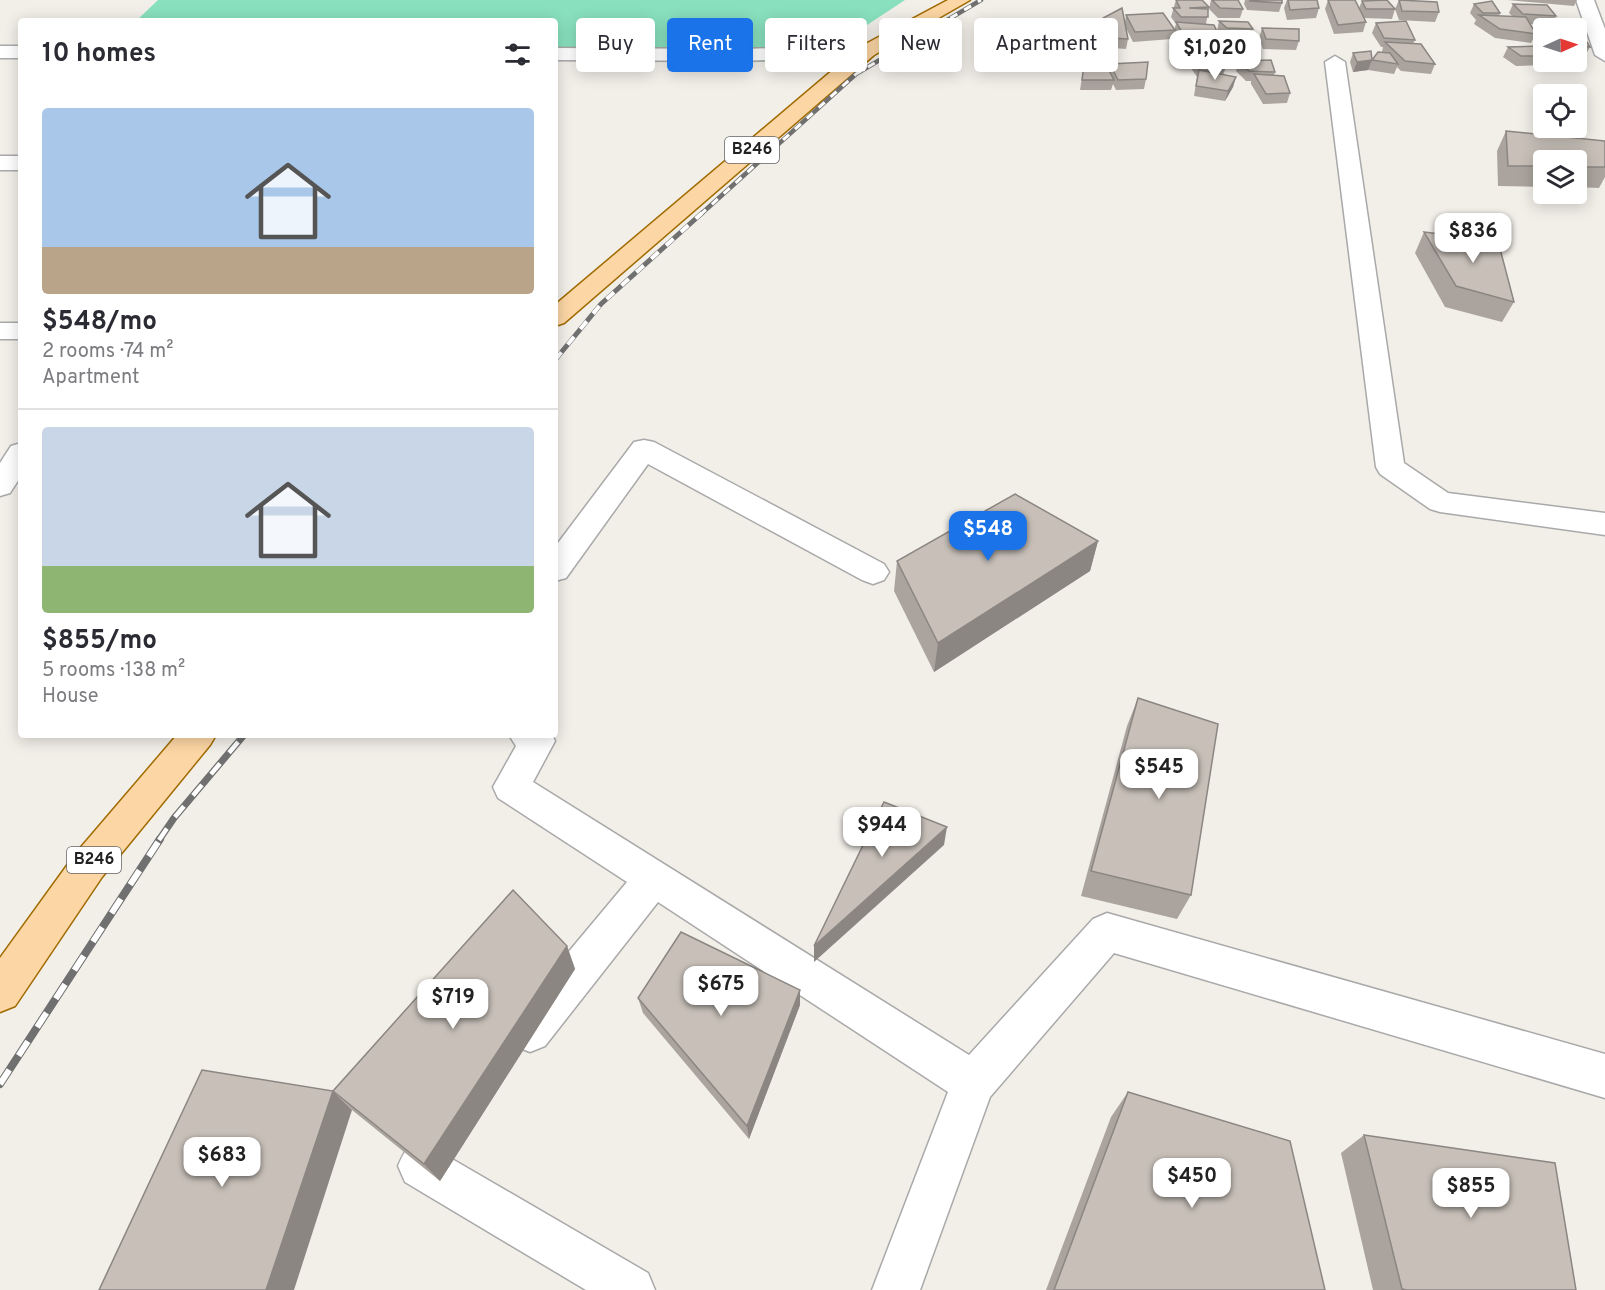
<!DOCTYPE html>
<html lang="en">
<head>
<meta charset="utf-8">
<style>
  body { margin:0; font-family:Overpass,sans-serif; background:#f7f7f7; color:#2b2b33; height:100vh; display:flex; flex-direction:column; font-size:22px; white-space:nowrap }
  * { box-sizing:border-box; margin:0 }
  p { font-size:20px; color:#7c7c81 }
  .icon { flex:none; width:33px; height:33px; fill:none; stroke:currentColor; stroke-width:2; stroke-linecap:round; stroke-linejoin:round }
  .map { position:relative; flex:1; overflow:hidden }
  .side { position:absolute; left:18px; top:18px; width:540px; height:720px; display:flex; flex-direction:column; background:#fff; border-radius:6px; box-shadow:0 3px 15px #0003 }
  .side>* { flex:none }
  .hud { position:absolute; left:576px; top:18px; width:570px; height:54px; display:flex; gap:12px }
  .needle { width:39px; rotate:87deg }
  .tools { position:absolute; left:1533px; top:18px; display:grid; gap:12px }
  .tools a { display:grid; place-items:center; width:54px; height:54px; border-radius:6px; background:#fff; box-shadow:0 3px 15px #0003; font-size:30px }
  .price { position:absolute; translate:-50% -51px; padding:0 14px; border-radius:12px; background:#fff; color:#222; font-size:20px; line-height:39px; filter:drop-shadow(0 2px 3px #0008) }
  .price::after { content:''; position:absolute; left:50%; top:36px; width:18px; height:14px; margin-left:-9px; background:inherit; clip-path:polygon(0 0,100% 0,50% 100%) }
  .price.selected { background:#1a73e8; color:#fff }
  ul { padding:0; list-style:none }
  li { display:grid; align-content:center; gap:12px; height:318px; padding:0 24px }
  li+li { border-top:2px solid #e1e1e2 }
  li span { display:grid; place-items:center; height:186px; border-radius:6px; color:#555 }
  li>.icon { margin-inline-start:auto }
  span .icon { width:108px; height:108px; fill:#fffc; stroke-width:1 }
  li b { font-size:26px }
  h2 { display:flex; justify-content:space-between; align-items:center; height:72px; padding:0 24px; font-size:26px }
  .chip { padding:0 21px; border-radius:6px; background:#fff; box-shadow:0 3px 15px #0003; font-size:21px; line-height:54px }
  .chip.selected { background:#1a73e8; color:#fff }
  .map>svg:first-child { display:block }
  .pitch { fill:#88e0be }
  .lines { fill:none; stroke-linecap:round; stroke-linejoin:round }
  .minor-casing { stroke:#a9a9a9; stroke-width:3 }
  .major-casing { stroke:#a06b00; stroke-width:3 }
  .minor { fill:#fff; fill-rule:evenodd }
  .major { fill:#fcd6a4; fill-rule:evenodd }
  .rail-far3-casing { stroke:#707070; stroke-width:4.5 }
  .rail-far2-casing { stroke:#707070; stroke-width:5 }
  .rail-far1-casing { stroke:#707070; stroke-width:7 }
  .rail-casing { stroke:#707070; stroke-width:8 }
  .rail-far3 { stroke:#fff; stroke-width:3; stroke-dasharray:8; stroke-linecap:butt }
  .rail-far2 { stroke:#fff; stroke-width:4; stroke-dasharray:10; stroke-linecap:butt }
  .rail-far1 { stroke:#fff; stroke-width:4.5; stroke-dasharray:14; stroke-linecap:butt }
  .rail { stroke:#fff; stroke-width:6; stroke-dasharray:17; stroke-linecap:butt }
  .wall { fill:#aba49e }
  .shaded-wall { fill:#8b8681 }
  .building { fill:#c7bfb8; stroke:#8b8681; stroke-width:1.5 }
  .labels { text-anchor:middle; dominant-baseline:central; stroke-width:6; stroke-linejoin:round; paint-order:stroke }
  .shield { fill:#fff; stroke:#646464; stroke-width:1.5 }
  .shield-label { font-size:16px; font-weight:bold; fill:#222 }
</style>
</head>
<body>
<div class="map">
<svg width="1605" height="1290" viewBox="0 0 1605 1290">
  <rect width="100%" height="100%" fill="#f2efe9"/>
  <!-- pitch -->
  <polygon class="pitch" points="158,0 905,0 811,62 555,61 555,21 136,21"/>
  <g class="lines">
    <!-- minor casing -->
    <g class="minor-casing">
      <g id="minor">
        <polygon points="1576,0 1594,0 1605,29 1605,61 1595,55"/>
        <polygon points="867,45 877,51 874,55 744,61 555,60 555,48 744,49"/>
        <rect x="0" y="46" width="21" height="12"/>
        <polygon points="1335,56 1345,62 1404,463 1448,493 1605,513 1605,535 1440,512 1430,509 1380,474 1376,467 1325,62"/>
        <rect x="0" y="156" width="21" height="14"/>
        <rect x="0" y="323" width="21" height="16"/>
        <polygon points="644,440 654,442 884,564 889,572 884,580 873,584 862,580 648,464 566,578 555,581 555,547 634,442"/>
        <polygon points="21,443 21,476 10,493 0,496 0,463 11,446"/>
        <polygon points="509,735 552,735 555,741 533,782 969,1055 1093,919 1107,913 1605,1054 1605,1098 1114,953 990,1097 920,1290 872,1290 948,1092 658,902 545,1046 530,1052 515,1046 509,1031 515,1016 627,882 498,798 493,787 516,746"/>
        <path d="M 433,1128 L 449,1134 L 455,1150 L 452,1159 L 648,1273 L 655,1290 L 586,1290 L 405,1182 L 398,1166 C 406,1147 414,1136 433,1128 Z"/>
      </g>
    </g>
    <!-- major casing -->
    <g class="major-casing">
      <g id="major">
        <polygon points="948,0 970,0 874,55 564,323 555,326 555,305 860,47"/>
        <polygon points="177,735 216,735 210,745 102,877 15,1006 0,1012 0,958 76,853"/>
      </g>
    </g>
    <!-- minor -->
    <use href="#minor" class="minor"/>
    <!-- major -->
    <use href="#major" class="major"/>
    <!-- rail-far3 casing -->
    <g class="rail-far3-casing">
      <polyline id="rail-far3" points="700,215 856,74 981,0"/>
    </g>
    <!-- rail-far2 casing -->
    <g class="rail-far2-casing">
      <polyline id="rail-far2" points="555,360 601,304 702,213"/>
    </g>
    <!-- rail-far1 casing -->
    <g class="rail-far1-casing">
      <polyline id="rail-far1" points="159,840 174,818 244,735"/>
    </g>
    <!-- rail casing -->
    <g class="rail-casing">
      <polyline id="rail" points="0,1084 160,839"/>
    </g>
    <!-- rail-far3 -->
    <use href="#rail-far3" class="rail-far3"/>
    <!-- rail-far2 -->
    <use href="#rail-far2" class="rail-far2"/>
    <!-- rail-far1 -->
    <use href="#rail-far1" class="rail-far1"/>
    <!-- rail -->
    <use href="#rail" class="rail"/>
  </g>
  <!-- wall -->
  <g class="wall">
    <polygon points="1176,0 1209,7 1206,24 1218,34 1217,37 1224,47 1222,57 1189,56 1183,46 1183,44 1181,44 1174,32 1172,39 1133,42 1126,28 1128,39 1126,49 1088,46 1090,37 1125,22 1126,15 1174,30 1176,24 1171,17"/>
    <polygon points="1211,0 1243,9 1240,18 1218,18 1209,9"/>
    <polygon points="1245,0 1282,0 1282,3 1279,12 1247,10 1244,4"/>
    <polygon points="1287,0 1317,0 1319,8 1316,18 1287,20 1284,8"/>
    <polygon points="1328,0 1359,8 1362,1 1395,9 1399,0 1439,12 1435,22 1399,20 1395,9 1392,19 1364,18 1366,22 1363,32 1334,34 1325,9"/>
    <polygon points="1508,0 1577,0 1574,6"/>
    <polygon points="1474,4 1500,13 1499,16 1512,16 1509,13 1513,4 1556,16 1552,26 1530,24 1536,34 1531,43 1495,38 1474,24 1476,20 1470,13"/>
    <polygon points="1219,21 1253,29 1250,38 1224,37 1217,31"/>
    <polygon points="1376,23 1415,40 1413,44 1435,64 1431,74 1401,71 1397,67 1394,74 1368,70 1353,72 1350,62 1353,53 1372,60 1382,52 1383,47 1381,47 1372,33"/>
    <polygon points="1262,28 1299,41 1296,50 1263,49 1259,38"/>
    <polygon points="1576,39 1590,47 1585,56 1576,56"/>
    <polygon points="1508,47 1544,50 1544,62 1545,62 1543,65 1516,66 1503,57"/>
    <polygon points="1235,48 1258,58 1257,61 1275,72 1274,75 1290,93 1287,103 1263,104 1251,84 1251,81 1246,81 1236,71 1237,68 1232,68 1232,58"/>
    <polygon points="1194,58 1226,67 1223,75 1236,77 1233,87 1225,101 1194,96 1197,77 1191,68"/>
    <polygon points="1110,64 1146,79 1144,89 1116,90 1113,84 1111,90 1080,90 1084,65 1109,70"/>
    <polygon points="1506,131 1605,141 1605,177 1599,188 1576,187 1576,160 1544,160 1544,187 1498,186 1497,151"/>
    <polygon points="1424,232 1514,302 1502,322 1445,307 1415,253"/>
    <polygon points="1098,541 1090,571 934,672 894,591 897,561"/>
    <polygon points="1138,698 1191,895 1177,919 1081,896 1127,726"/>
    <polygon points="567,946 575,969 440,1181 352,1110 333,1091"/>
    <polygon points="638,998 800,1005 749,1139 643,1013"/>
    <polygon points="1128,1092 1325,1290 1046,1290 1111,1117"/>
    <polygon points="1364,1135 1576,1290 1373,1290 1341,1153"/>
  </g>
  <!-- shaded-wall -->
  <g class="shaded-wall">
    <polygon points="1372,60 1368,70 1353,72 1357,62"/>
    <polygon points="1236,77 1233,87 1225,101 1228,91"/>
    <polygon points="1098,541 1090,571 934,672 938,643"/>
    <polygon points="947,827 944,845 814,962 814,946"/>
    <polygon points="567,946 575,969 440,1181 424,1164"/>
    <polygon points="800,990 800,1005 749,1139 747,1126"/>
    <polygon points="333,1091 352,1110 294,1290 266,1290"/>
  </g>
  <!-- building -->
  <g class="building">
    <polygon points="1176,0 1202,0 1209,7 1189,8 1208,9 1208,17 1181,17 1173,8 1180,8"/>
    <polygon points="1212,0 1238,0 1243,9 1220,8"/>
    <polygon points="1250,0 1282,0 1282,3 1250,1"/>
    <polygon points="1288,0 1317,0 1319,8 1290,10"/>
    <polygon points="1328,0 1355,0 1366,22 1338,25"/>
    <polygon points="1387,0 1395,9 1366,9 1362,1"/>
    <polygon points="1399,0 1437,2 1439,12 1402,11"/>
    <polygon points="1492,1 1500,13 1483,13 1474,4"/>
    <polygon points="1513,4 1547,5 1556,16 1523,14"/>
    <polygon points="1122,8 1128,39 1090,37 1103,18"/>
    <polygon points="1163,13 1175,30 1135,32 1126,15"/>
    <polygon points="1479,15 1526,17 1536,34 1500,29"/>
    <polygon points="1219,21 1248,22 1253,29 1227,28"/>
    <polygon points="1406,21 1415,40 1384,38 1376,23"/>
    <polygon points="1176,22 1214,25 1218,34 1183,34"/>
    <polygon points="1262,28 1299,29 1299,41 1266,39"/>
    <polygon points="1185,36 1219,37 1224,47 1191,46"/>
    <polygon points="1576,39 1585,39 1590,47 1576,45"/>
    <polygon points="1385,42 1421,44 1435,64 1405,61"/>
    <polygon points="1541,46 1544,50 1544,56 1521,56 1508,47"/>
    <polygon points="1235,48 1253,49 1258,58 1235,58"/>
    <polygon points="1371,51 1372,60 1378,52 1390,53 1398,64 1372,60 1357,62 1353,53"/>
    <polygon points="1194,58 1223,58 1226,67 1200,68"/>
    <polygon points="1271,60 1275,72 1249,71 1239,61"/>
    <polygon points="1148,62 1146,79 1118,80 1110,64"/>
    <polygon points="1084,65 1106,65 1114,80 1082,80"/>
    <polygon points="1199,70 1236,77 1228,91 1196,86"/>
    <polygon points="1254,74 1284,76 1290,93 1266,94"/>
    <polygon points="1506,131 1605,141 1605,167 1576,167 1576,160 1544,160 1544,166 1508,166"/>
    <polygon points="1424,232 1498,241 1514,302 1456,286"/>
    <polygon points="1015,494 1098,541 938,643 897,561"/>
    <polygon points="1138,698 1218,724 1191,895 1091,871"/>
    <polygon points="884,802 947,827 814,946"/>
    <polygon points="513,890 567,946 424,1164 333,1091"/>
    <polygon points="681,932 800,990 747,1126 638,998"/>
    <polygon points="202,1070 333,1091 266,1290 99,1290"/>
    <polygon points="1128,1092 1290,1141 1325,1290 1054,1290"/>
    <polygon points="1364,1135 1555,1163 1576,1290 1407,1290 1402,1289"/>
  </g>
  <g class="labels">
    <!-- shield labels -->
    <g class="shield">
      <rect x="725" y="137" width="54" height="26" rx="4.5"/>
      <rect x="67" y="847" width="54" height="26" rx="4.5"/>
    </g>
    <g class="shield-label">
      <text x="752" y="150">B246</text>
      <text x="94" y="860">B246</text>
    </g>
  </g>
</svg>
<div class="tools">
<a><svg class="needle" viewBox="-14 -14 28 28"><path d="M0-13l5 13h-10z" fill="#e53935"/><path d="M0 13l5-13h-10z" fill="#7c7c81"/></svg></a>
<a><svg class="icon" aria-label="locate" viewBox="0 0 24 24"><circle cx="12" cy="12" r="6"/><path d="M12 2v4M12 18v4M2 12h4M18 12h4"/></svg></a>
<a><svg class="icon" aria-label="layers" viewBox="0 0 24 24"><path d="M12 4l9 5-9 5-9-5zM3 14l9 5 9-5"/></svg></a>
</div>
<b class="price" style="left:1215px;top:81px">$1,020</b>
<b class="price" style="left:1473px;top:264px">$836</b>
<b class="price selected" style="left:988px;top:562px">$548</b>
<b class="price" style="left:1159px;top:800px">$545</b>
<b class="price" style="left:882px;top:858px">$944</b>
<b class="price" style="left:721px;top:1017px">$675</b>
<b class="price" style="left:453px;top:1030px">$719</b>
<b class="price" style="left:222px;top:1188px">$683</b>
<b class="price" style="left:1192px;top:1209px">$450</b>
<b class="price" style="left:1471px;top:1219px">$855</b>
<div class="hud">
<a class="chip">Buy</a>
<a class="chip selected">Rent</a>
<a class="chip">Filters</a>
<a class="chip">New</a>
<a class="chip">Apartment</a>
</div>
<section class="side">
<h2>10 homes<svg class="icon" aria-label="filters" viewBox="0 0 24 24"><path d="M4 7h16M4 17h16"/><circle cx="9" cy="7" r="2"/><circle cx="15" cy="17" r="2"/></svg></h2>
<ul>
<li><span style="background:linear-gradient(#a9c7e8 75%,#b9a48a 0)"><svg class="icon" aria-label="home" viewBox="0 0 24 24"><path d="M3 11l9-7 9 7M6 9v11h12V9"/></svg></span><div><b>$548/mo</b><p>2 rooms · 74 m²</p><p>Apartment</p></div></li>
<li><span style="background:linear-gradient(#c9d6e8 75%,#8fb573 0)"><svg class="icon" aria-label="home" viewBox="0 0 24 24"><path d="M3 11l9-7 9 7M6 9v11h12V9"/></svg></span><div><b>$855/mo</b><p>5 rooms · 138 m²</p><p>House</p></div></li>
</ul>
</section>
</div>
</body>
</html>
